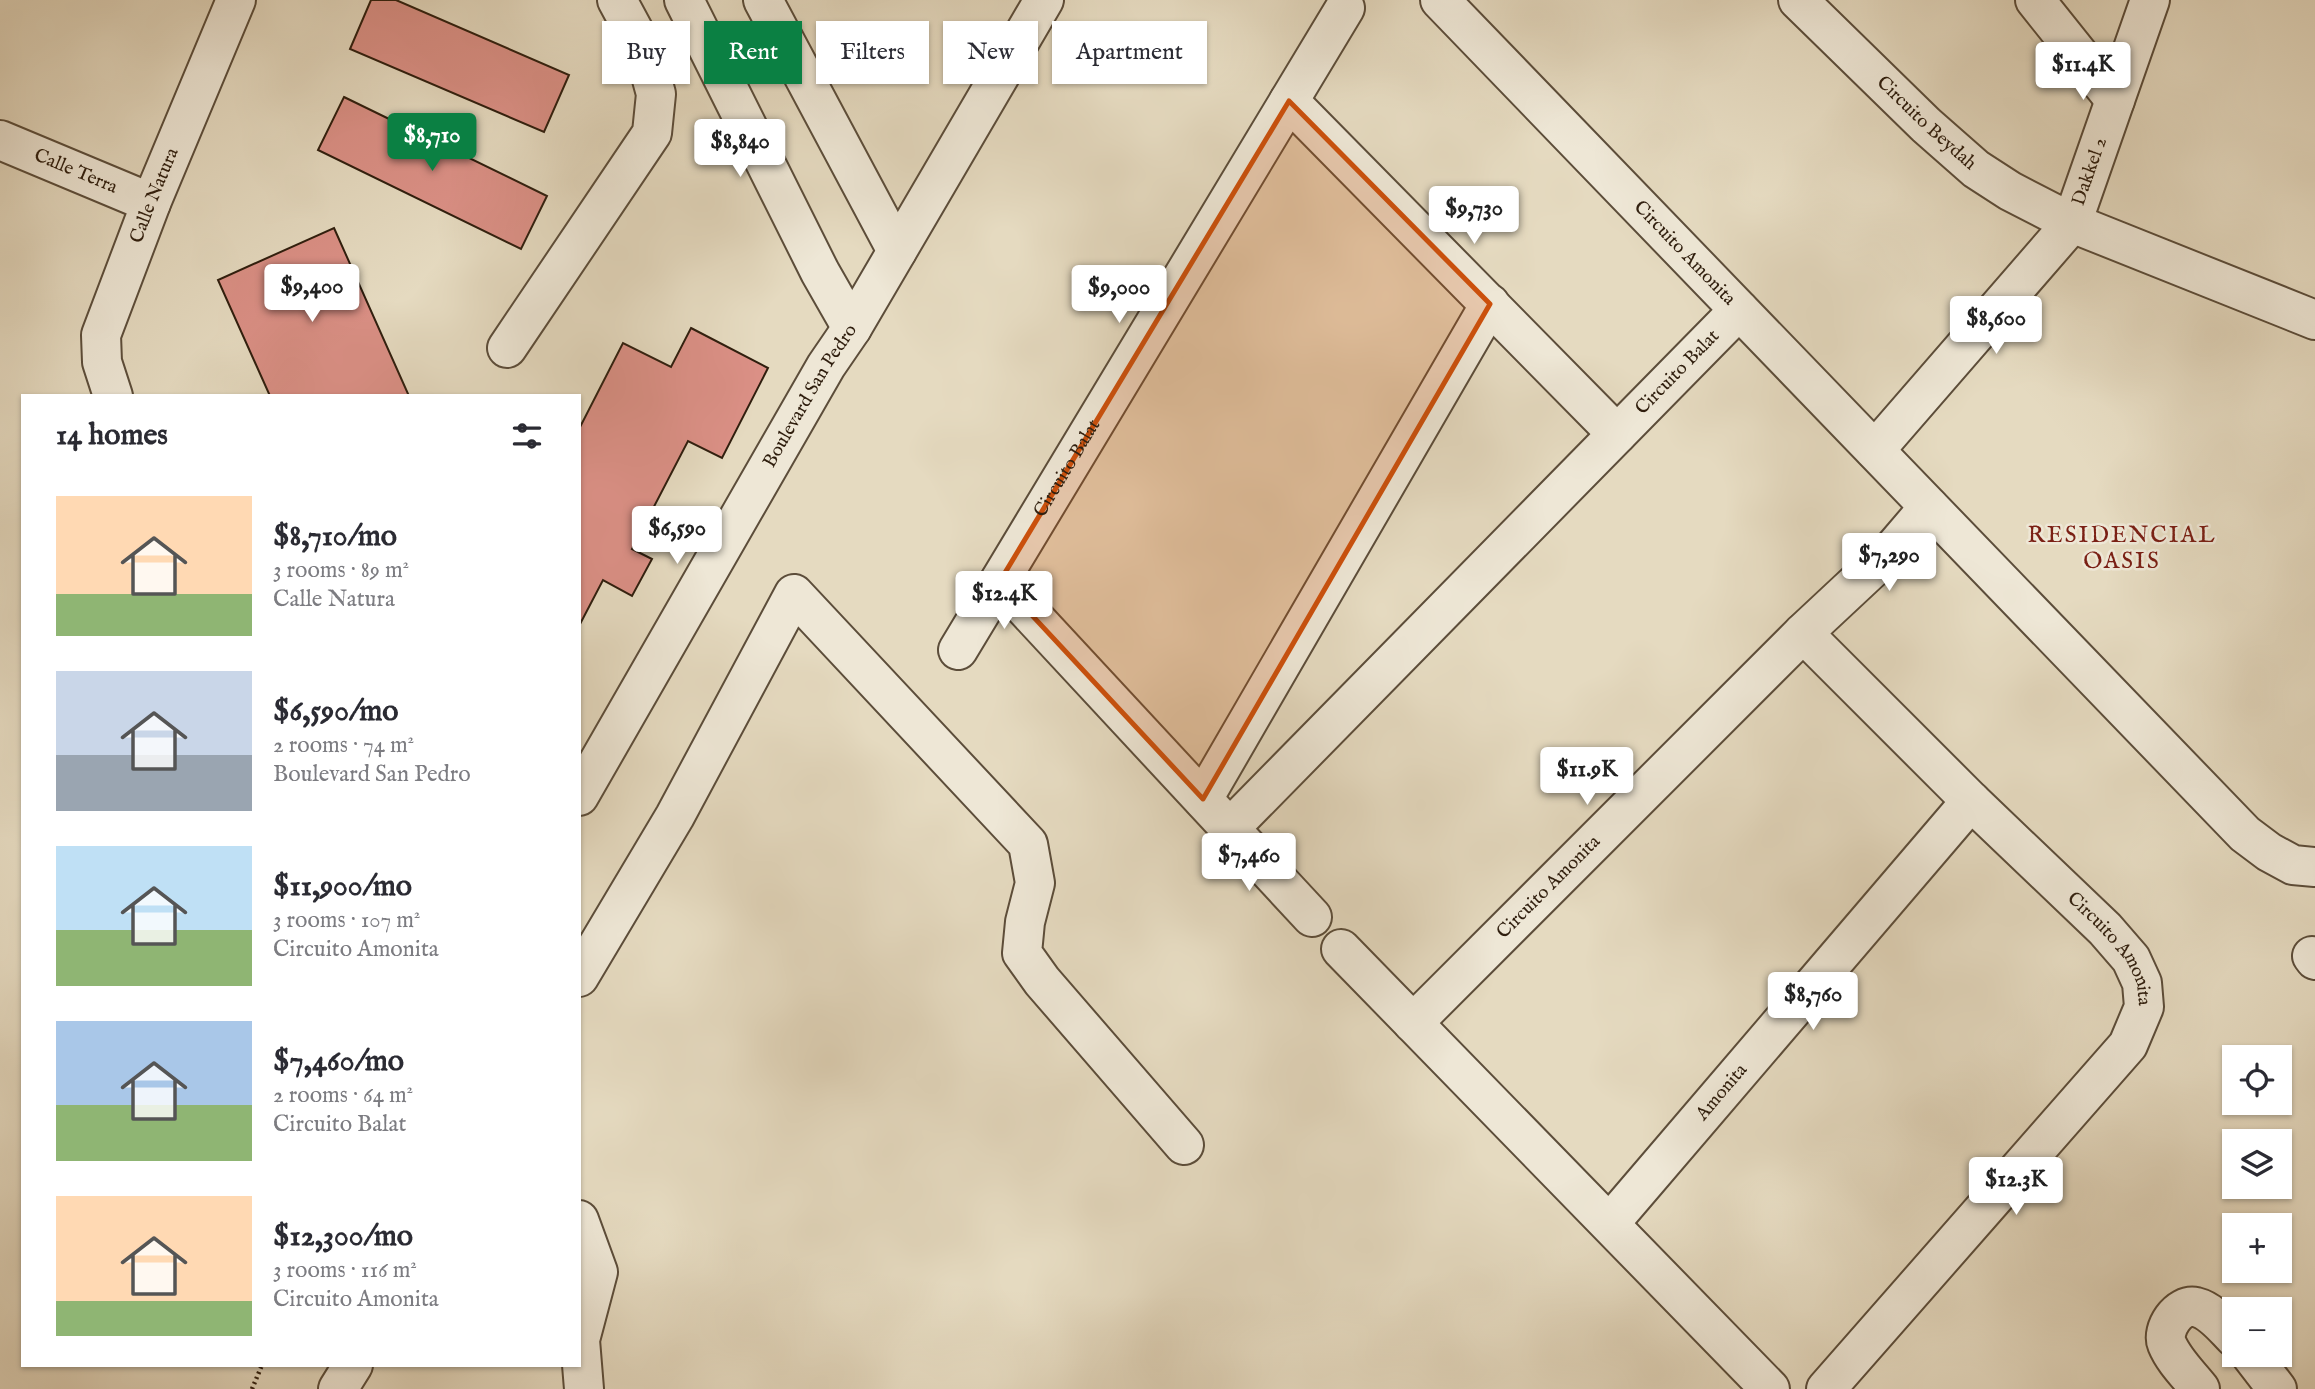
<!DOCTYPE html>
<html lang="en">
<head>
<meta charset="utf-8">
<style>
  body { margin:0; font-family:"IM FELL English",serif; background:#f2f2f3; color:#2b2b33; height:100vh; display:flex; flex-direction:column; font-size:26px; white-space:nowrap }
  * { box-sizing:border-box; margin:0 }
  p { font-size:23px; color:#7c7c81 }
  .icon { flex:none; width:38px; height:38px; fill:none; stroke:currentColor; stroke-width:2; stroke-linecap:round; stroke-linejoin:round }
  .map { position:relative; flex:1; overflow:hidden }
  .panel { position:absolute; left:21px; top:394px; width:560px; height:973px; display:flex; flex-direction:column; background:#fff; border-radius:0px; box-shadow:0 2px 5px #0004 }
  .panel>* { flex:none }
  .banner { position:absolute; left:602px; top:21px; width:665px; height:63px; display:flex; gap:14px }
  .controls { position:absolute; left:2222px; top:1045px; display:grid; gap:14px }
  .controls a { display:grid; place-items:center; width:70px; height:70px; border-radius:0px; background:#fff; box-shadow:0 2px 5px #0004; font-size:35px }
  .price { position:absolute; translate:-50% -60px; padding:0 16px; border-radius:7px; background:#fff; color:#222; font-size:23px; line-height:46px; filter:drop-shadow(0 2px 4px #0008) }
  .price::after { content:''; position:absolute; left:50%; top:42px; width:21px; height:16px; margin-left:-10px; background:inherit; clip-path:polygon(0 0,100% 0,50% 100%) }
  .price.selected { background:#0b8043; color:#fff }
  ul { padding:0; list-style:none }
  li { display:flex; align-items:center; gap:21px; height:175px; padding:0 35px }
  li span { display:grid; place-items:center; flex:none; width:196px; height:140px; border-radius:0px; color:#555 }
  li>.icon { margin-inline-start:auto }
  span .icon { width:84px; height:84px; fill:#fffc; stroke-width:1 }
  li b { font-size:30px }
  h2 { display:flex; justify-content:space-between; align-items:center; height:84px; padding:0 35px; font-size:30px }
  .tag { padding:0 24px; border-radius:0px; background:#fff; box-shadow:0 2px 5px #0004; font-size:24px; line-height:63px }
  .tag.selected { background:#0b8043; color:#fff }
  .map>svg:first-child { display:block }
  .building { fill:#db9086; stroke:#2f1e0e; stroke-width:2 }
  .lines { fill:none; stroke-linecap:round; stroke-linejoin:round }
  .minor-casing { stroke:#5c4d3a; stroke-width:42 }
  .path { stroke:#2f1e0e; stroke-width:4.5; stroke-dasharray:2 3.5; stroke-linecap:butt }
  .minor { stroke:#eee7d6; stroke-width:38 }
  .marked { fill:#cc500c; fill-opacity:0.2; stroke:#cc500c; stroke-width:5; stroke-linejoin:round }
  .labels { text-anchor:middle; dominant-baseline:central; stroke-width:5; stroke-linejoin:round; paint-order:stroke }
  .street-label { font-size:19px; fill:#2f1e0e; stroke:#eee7d6 }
  .quarter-label { font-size:23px; letter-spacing:2px; fill:#7a1f14; stroke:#eee7d6 }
</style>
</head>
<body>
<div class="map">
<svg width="2315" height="1389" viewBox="0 0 2315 1389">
  <rect width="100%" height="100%" fill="#e5dac0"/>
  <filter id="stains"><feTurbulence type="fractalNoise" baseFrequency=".00286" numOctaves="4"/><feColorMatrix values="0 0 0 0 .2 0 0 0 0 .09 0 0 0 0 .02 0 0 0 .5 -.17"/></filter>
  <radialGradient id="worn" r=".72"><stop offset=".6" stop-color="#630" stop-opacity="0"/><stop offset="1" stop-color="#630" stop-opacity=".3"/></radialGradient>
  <!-- building -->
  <g class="building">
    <polygon points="371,0 396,0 569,75 544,132 350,49"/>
    <polygon points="344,97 547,196 521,249 318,150"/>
    <polygon points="334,228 409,396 270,396 218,280"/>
    <polygon points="691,328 768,368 722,458 688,441 632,549 652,559 632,596 603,580 579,626 579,429 623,343 671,367"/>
  </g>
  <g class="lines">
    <!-- minor casing -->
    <g class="minor-casing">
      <g id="minor">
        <polyline points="684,0 820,272 852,328"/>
        <polyline points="763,0 897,251"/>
        <path id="s1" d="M 1440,0 L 2245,834 L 2269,852 L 2293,865 L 2315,867"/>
        <path id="s2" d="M 1798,0 L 1926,125 L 1976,169 L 2010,191 L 2072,223 L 2315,320"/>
        <polyline points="2035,0 2115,100"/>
        <polyline points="1289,101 1617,434"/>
        <path id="s3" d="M 0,140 L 151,203"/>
        <polyline points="507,348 652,133 656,94 644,50 617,0"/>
        <path id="s4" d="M 113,396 L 102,362 L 101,335 L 151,203 L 236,0"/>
        <path id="s5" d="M 1875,450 L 2072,223 L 2150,0"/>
        <polyline points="1000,581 1312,917"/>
        <path id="s6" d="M 1803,633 L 1971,801 L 2105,929 L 2131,959 L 2142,983 L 2144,1007 L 2128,1045 L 1826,1389"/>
        <path id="s7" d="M 958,650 L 1345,8"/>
        <path id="s8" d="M 579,796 L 826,366 L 852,328 L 1044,0"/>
        <polyline points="1203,799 1490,304"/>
        <path id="s9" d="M 1229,829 L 1739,310"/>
        <polyline points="1341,949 1770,1389"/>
        <polyline points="2312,956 2315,960"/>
        <polyline points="579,977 675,816 794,594 1028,844 1035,883 1025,922 1022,953 1042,981 1184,1145"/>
        <path id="s10" d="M 1413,1023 L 1803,633 L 1894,548 L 1929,507"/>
        <polyline points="579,1220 598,1272 580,1340 584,1389"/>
        <path id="s11" d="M 1610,1223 L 1971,801"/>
        <polyline points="2250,1354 2277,1389"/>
        <polyline points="338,1389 353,1365"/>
        <path d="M 2200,1389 C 2189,1375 2174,1361 2167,1344 C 2161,1330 2178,1303 2196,1307 C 2212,1311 2224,1327 2235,1338"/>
      </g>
    </g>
    <!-- path -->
    <polyline class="path" points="252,1389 262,1365"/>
    <!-- minor -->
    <use href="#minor" class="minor"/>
  </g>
  <!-- marked area -->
  <path class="marked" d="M 1289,101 L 1490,304 L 1203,799 L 1000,581 Z"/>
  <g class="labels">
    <!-- street labels -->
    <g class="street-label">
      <text stroke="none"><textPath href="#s2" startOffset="178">Circuito Beydah</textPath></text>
      <text stroke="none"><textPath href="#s3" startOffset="82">Calle Terra</textPath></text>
      <text stroke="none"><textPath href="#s5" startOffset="355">Dakkel 2</textPath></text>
      <text stroke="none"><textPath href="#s4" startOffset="212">Calle Natura</textPath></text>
      <text stroke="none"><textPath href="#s1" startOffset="352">Circuito Amonita</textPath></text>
      <text stroke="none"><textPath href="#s9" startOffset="640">Circuito Balat</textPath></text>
      <text stroke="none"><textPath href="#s8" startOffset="462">Boulevard San Pedro</textPath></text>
      <text stroke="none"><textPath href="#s7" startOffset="212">Circuito Balat</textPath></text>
      <text stroke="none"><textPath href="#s10" startOffset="192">Circuito Amonita</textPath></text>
      <text stroke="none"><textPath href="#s6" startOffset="443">Circuito Amonita</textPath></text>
      <text stroke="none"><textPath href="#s11" startOffset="172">Amonita</textPath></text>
    </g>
    <!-- quarter labels -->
    <g class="quarter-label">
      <text x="2122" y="535">RESIDENCIAL<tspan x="2122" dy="26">OASIS</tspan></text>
    </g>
  </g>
  <rect width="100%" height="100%" filter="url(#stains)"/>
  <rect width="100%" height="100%" fill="url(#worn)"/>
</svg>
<div class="controls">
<a><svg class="icon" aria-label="locate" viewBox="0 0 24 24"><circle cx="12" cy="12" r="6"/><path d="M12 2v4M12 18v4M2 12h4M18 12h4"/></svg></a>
<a><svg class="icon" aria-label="layers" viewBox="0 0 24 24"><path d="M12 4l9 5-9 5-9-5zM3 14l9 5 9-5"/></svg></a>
<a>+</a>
<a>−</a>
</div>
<b class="price" style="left:2083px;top:102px">$11.4K</b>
<b class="price selected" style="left:432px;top:173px">$8,710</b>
<b class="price" style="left:740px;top:179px">$8,840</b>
<b class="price" style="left:1474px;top:246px">$9,730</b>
<b class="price" style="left:312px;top:324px">$9,400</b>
<b class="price" style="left:1119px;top:325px">$9,000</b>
<b class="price" style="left:1996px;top:356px">$8,600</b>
<b class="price" style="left:677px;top:566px">$6,590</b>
<b class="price" style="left:1889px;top:593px">$7,290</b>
<b class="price" style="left:1004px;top:631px">$12.4K</b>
<b class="price" style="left:1587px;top:807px">$11.9K</b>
<b class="price" style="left:1249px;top:893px">$7,460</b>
<b class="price" style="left:1813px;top:1032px">$8,760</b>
<b class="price" style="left:2016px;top:1217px">$12.3K</b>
<div class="banner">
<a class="tag">Buy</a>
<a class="tag selected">Rent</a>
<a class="tag">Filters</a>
<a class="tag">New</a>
<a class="tag">Apartment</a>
</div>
<section class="panel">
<h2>14 homes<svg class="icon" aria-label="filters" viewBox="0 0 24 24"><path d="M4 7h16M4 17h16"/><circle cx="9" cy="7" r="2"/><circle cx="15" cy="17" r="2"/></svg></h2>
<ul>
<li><span style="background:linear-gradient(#ffd9b3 70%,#8fb573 0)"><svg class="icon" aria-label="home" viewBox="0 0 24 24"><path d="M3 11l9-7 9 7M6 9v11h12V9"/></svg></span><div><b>$8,710/mo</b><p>3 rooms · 89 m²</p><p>Calle Natura</p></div></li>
<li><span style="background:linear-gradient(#c9d6e8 60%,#9aa5b1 0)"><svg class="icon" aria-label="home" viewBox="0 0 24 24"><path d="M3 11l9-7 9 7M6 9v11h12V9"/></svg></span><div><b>$6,590/mo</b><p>2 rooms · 74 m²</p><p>Boulevard San Pedro</p></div></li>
<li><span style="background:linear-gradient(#bfe0f5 60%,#8fb573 0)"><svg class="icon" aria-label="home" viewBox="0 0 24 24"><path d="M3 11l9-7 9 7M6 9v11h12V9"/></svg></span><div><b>$11,900/mo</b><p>3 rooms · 107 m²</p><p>Circuito Amonita</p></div></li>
<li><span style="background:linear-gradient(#a9c7e8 60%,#8fb573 0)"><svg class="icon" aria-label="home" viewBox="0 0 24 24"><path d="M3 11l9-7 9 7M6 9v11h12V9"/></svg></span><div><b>$7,460/mo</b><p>2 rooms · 64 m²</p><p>Circuito Balat</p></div></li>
<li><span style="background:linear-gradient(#ffd9b3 75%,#8fb573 0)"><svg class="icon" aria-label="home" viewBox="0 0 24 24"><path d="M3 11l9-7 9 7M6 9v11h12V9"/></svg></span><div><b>$12,300/mo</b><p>3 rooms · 116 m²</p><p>Circuito Amonita</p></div></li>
</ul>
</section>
</div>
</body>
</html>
